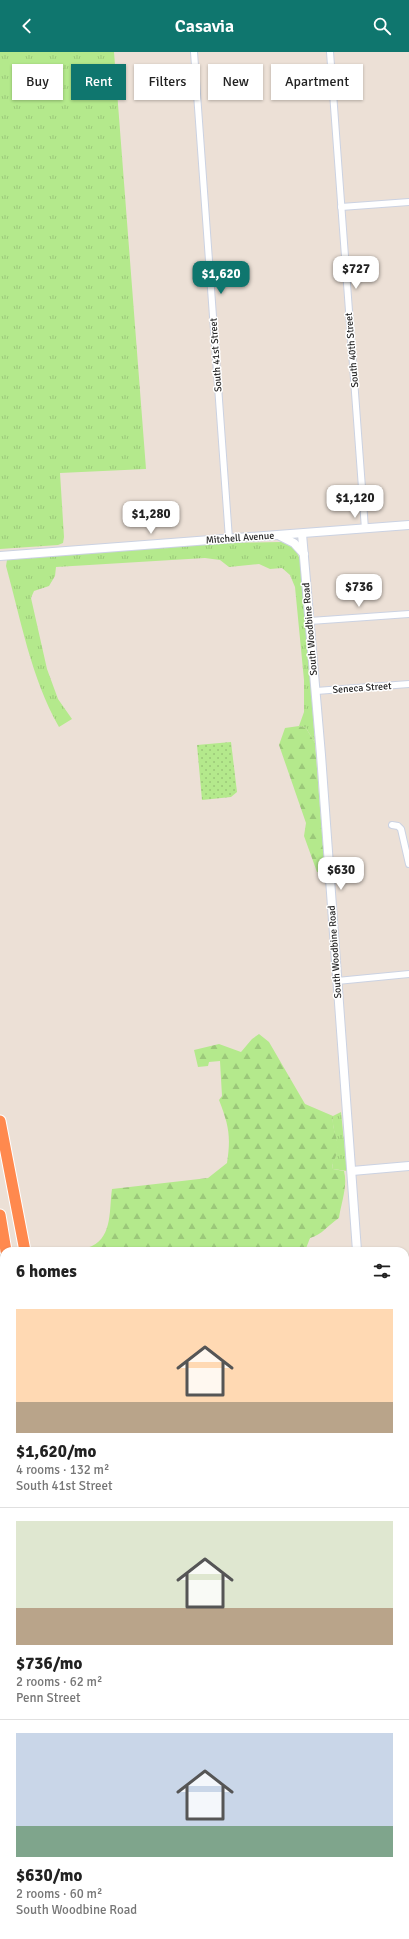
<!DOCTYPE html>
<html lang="en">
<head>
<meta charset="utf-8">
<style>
  body { margin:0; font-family:Signika,sans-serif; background:#f2f2f2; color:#222; height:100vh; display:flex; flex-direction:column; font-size:15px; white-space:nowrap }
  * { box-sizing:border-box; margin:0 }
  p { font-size:13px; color:#767676 }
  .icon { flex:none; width:22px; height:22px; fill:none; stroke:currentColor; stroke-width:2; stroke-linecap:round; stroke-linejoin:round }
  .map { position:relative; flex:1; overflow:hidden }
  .sheet { position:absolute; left:0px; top:1195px; width:409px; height:692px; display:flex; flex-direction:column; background:#fff; border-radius:12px 12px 0 0; box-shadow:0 1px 3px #0004 }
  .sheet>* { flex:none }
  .guide { position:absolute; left:12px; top:12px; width:385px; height:36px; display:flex; gap:8px }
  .price { position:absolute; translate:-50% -34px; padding:0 9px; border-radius:8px; background:#fff; color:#222; font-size:13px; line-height:26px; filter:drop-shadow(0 1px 2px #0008) }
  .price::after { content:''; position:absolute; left:50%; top:24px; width:12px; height:9px; margin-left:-6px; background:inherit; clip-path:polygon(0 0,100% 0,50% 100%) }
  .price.on { background:#0f766e; color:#fff }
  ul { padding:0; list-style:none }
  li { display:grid; align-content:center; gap:8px; height:212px; padding:0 16px }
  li+li { border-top:1px solid #e0e0e0 }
  li span { display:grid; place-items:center; height:124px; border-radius:0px; color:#555 }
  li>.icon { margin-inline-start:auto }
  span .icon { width:72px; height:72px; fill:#fffc; stroke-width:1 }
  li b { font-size:17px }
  h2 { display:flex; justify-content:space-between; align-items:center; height:48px; padding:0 16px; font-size:17px }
  .pill { padding:0 14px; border-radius:0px; background:#fff; box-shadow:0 1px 3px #0004; font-size:14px; line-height:36px }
  .pill.on { background:#0f766e; color:#fff }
  header { display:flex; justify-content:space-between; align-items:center; height:52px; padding:0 16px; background:#0f766e; color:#fff; font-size:18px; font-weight:600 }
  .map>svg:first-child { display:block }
  .industrial { fill:#dad8e3 }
  .grass { fill:url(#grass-tufts) }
  .forest { fill:url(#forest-firs) }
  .garden { fill:url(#garden-dots) }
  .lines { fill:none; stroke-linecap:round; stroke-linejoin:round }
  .street-casing { stroke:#cbd2e2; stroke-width:8 }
  .secondary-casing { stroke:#cbd2e2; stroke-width:10 }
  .highway-casing { stroke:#fff; stroke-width:13 }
  .street { stroke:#fff; stroke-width:6 }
  .secondary { stroke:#fff; stroke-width:8 }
  .highway { stroke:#ff894e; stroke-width:11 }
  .labels { text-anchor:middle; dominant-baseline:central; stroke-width:3; stroke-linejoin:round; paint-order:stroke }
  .street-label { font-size:10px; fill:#272727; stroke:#fff }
</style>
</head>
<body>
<header><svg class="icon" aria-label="back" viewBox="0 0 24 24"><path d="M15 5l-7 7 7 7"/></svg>Casavia<svg class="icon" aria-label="search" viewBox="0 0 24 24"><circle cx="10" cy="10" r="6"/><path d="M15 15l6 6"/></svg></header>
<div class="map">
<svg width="409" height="1887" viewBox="0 0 409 1887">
  <defs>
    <pattern id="grass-tufts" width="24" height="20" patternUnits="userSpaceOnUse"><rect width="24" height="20" fill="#b4e98c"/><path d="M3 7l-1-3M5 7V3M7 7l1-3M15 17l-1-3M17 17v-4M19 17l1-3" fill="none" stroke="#9bc879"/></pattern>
    <pattern id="forest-firs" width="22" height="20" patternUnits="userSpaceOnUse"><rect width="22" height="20" fill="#b4e98c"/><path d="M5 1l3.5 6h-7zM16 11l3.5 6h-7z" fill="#9bc879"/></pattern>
    <pattern id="garden-dots" width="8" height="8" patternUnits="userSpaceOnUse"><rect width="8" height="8" fill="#b4e98c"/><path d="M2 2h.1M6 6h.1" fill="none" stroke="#9bc879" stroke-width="1.8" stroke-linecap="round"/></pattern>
  </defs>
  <rect width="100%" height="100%" fill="#ece0d6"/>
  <!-- industrial -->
  <rect class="industrial" x="238" y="1883" width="167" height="4"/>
  <!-- grass -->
  <g class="grass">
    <polygon points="0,0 114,0 146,417 60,421 64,485 63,491 58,493 0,497"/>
    <path d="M 282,490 C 295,494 299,502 302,515 L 315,691 L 306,676 L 299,674 L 304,660 L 304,628 L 295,535 L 290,523 L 282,516 L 270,517 L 259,512 L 229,515 L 220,508 L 205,506 L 56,515 L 55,524 L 49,534 L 34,539 L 31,546 L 47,617 L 58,647 L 72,667 L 59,675 C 31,626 21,568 6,514 L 7,508 L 223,491 Z"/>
    <path d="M 341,1060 L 347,1119 L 333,1117 L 332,1111 C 344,1093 331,1082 333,1064 Z"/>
    <rect x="405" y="1369" width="4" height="64"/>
    <polygon points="0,1414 4,1418 4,1663 0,1662"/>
    <rect x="405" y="1579" width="4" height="83"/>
    <polygon points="0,1738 4,1747 4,1782 0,1782"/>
  </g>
  <!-- forest -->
  <g class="forest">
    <polygon points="299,674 306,676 315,691 325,820 317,820 304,784 306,771 279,693 285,676"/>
    <path d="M 259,982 L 269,990 L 305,1052 L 333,1064 C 331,1083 345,1091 332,1112 L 333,1117 L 344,1119 C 348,1134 341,1151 339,1166 C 328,1173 322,1183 310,1186 L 305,1199 L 78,1199 C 82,1197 88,1196 92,1194 C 113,1184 109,1156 112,1137 L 208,1126 L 227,1111 C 231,1084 229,1074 219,1048 L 222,1044 L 220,1009 L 209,1010 L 208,1014 L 198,1015 L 194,998 L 219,992 L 241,1000 L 252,987 Z"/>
    <polygon points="4,1315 4,1418 0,1414 0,1316"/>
    <rect x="405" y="1433" width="4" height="82"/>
    <polygon points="0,1662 4,1663 3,1748 0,1738"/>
  </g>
  <!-- garden -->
  <polygon class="garden" points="231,690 237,740 231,745 202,748 197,693"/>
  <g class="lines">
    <!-- street casing -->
    <g class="street-casing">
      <g id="street">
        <polyline points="194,0 229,487"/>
        <polyline points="330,0 365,477"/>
        <polyline points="341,155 409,150"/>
        <polyline points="310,569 409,562"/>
        <polyline points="316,639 409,632"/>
        <polyline points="392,773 398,774 401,777 409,812"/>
        <polyline points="337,929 409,922"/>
        <polyline points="0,1848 4,1849"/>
        <polyline points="46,1883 48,1887"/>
        <polyline points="33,1887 39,1883"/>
      </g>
    </g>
    <!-- secondary casing -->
    <g class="secondary-casing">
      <g id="secondary">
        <polyline points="302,482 321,703 357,1199"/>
        <polyline points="280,484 294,491 304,502"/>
        <polyline points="0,504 409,473"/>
        <polyline points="352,1119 409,1114"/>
        <polyline points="405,1757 409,1757"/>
        <polyline points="0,1788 4,1787"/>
        <polyline points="405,1824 409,1865"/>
      </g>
    </g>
    <!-- highway casing -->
    <g class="highway-casing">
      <g id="highway">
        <polyline points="0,1069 25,1199"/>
        <polyline points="0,1163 6,1199"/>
        <polyline points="134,1883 135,1887"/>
        <polyline points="151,1883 151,1887"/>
      </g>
    </g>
    <!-- street -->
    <use href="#street" class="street"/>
    <!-- secondary -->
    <use href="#secondary" class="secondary"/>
    <!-- highway -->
    <use href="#highway" class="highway"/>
  </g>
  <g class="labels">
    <!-- street labels -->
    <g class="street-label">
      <text transform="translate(352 298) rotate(-95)">South 40th Street</text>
      <text transform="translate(216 303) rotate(-94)">South 41st Street</text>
      <text transform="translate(240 486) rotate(-4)">Mitchell Avenue</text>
      <text transform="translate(310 577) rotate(-95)">South Woodbine Road</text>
      <text transform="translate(362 636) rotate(-4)">Seneca Street</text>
      <text transform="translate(335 900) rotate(-94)">South Woodbine Road</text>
    </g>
  </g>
</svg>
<b class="price" style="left:356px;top:238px">$727</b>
<b class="price on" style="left:221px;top:243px">$1,620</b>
<b class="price" style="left:355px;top:467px">$1,120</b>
<b class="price" style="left:151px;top:483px">$1,280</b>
<b class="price" style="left:359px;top:556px">$736</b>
<b class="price" style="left:341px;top:839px">$630</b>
<div class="guide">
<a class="pill">Buy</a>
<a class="pill on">Rent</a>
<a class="pill">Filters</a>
<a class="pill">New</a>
<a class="pill">Apartment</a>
</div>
<section class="sheet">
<h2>6 homes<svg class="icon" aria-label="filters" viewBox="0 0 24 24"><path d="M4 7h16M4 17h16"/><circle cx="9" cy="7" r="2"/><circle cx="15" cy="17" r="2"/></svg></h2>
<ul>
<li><span style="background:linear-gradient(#ffd9b3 75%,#b9a48a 0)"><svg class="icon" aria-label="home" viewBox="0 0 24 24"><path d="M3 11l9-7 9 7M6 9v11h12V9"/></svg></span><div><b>$1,620/mo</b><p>4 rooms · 132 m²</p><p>South 41st Street</p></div></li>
<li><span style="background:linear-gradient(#dfe7d0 70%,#b9a48a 0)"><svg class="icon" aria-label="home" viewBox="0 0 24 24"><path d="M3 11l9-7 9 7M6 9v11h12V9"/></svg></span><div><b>$736/mo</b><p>2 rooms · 62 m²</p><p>Penn Street</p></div></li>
<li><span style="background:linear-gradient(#c9d6e8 75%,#7fa58c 0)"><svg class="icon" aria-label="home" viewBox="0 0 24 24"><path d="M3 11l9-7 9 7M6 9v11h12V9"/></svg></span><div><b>$630/mo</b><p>2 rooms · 60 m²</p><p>South Woodbine Road</p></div></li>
</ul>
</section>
</div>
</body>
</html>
